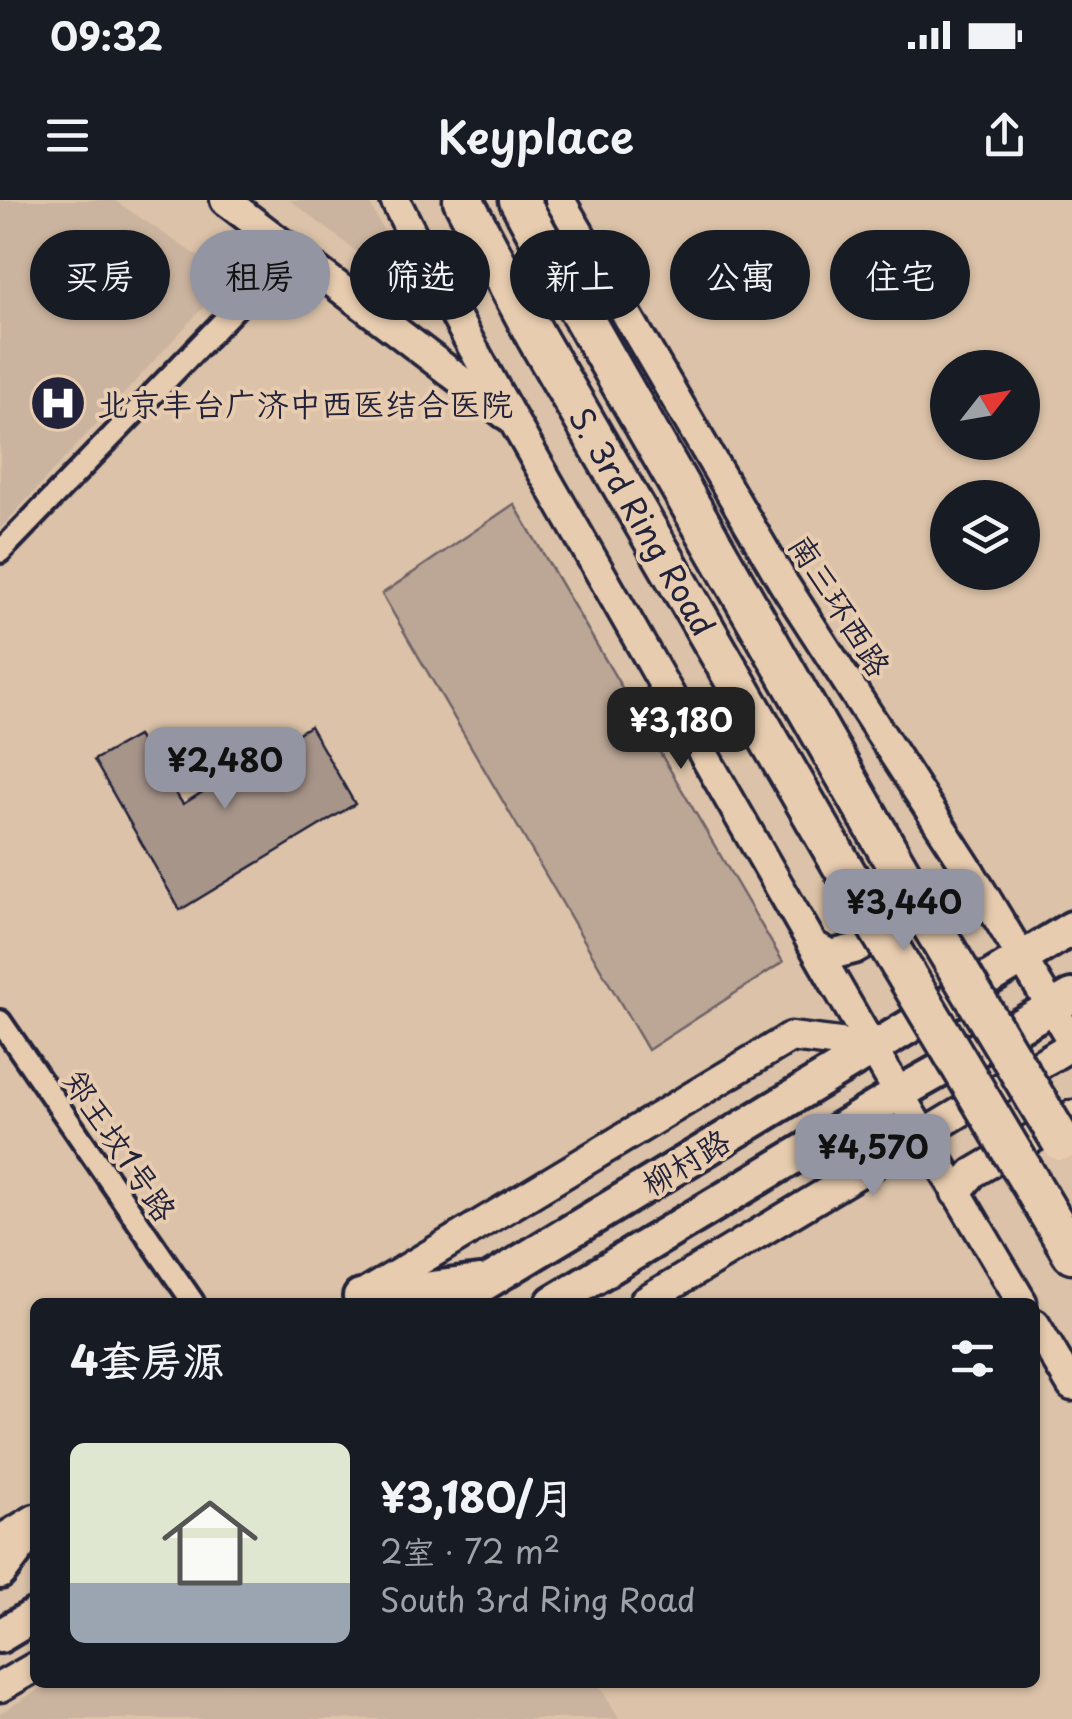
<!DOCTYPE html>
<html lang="zh">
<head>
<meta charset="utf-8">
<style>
  body { margin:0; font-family:"Playpen Sans","LXGW WenKai TC",sans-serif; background:#242831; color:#f1f3f6; height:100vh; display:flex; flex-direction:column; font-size:38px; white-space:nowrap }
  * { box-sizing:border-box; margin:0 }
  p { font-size:32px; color:#9ea1a6 }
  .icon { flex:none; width:55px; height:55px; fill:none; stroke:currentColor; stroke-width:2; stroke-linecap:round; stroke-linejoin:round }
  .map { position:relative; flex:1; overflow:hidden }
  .drawer { position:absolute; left:30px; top:1098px; width:1010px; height:390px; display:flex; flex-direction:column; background:#171b24; border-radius:15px; box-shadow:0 2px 8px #0004 }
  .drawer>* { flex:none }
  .top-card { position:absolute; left:30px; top:30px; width:1012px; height:90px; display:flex; gap:20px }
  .needle { width:65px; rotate:59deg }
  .buttons { position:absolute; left:930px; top:150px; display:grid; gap:20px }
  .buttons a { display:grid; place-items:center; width:110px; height:110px; border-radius:50%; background:#171b24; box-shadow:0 2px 8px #0004; font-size:50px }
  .price { position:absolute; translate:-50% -85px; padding:0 22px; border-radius:20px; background:#9495a2; color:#111; font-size:32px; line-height:65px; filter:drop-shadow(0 2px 5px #0008) }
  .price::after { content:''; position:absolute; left:50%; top:60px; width:30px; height:22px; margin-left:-15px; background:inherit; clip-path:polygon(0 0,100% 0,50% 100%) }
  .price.selected { background:#222; color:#fff }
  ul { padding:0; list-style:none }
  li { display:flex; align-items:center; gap:30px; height:250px; padding:0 40px }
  li span { display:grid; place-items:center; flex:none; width:280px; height:200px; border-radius:15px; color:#555 }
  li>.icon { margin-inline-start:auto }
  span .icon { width:120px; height:120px; fill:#fffc; stroke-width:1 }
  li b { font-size:42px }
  h2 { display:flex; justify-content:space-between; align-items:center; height:120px; padding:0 40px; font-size:42px }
  .pill { padding:0 35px; border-radius:45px; background:#171b24; box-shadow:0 2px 8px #0004; font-size:35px; line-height:90px }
  .pill.selected { background:#9495a2; color:#111 }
  .status { display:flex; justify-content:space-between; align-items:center; height:70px; padding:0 50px; background:#171b24; direction:ltr }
  .status svg { height:28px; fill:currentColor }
  header { display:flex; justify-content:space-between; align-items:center; height:130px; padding:0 40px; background:#171b24; font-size:45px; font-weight:600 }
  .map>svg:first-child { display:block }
  .built { fill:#cbb49f }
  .green { fill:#bca796; stroke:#6f6468; stroke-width:2.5 }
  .building { fill:#a7958a; stroke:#22223b; stroke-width:2.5 }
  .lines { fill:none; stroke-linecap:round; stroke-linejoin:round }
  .street-casing { stroke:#22223b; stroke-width:28 }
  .secondary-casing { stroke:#22223b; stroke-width:35 }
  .primary-casing { stroke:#22223b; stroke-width:40 }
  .highway-casing { stroke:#22223b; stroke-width:45 }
  .street { stroke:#e7ccaf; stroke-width:20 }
  .secondary { stroke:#e7ccaf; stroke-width:28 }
  .primary { stroke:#e7ccaf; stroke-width:32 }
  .highway { stroke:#e7ccaf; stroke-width:38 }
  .highway-bridge-casing { stroke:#22223b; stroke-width:45; stroke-linecap:butt }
  .highway-bridge { stroke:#e7ccaf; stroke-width:38 }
  .labels { text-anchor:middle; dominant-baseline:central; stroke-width:8; stroke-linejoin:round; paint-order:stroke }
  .poi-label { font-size:32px; fill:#22223b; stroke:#e7ccaf; text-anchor:start }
  .street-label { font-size:32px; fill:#22223b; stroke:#e7ccaf }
</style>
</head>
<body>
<div class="status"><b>09:32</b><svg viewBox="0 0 49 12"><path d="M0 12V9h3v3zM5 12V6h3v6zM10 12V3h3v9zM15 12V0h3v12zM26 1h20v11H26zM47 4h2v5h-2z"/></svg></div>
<header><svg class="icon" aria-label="menu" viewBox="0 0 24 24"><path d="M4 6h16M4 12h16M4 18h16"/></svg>Keyplace<svg class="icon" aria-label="share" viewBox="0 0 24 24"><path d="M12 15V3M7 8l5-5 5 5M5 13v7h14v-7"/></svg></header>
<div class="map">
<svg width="1072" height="1519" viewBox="0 0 1072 1519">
  <rect width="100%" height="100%" fill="#dbc2a8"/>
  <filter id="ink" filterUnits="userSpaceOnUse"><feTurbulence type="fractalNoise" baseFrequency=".01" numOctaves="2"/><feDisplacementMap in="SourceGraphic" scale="20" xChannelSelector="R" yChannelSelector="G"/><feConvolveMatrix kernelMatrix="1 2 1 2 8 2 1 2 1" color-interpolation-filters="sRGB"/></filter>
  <g filter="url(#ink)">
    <!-- built -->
    <g class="built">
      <polygon points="0,0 114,0 230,78 0,329"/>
      <polygon points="290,0 368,0 417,98"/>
      <polygon points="49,1483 598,1483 619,1519 0,1519 0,1513"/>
    </g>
    <!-- green -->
    <polygon class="green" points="514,304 783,762 648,850 382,394"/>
    <!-- building -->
    <polygon class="building" points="310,526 355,604 180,710 94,560 137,536 183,604"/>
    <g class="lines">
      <!-- street casing -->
      <g class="street-casing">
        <g id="street">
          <polyline points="0,352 291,51"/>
          <polyline points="0,821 193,1102"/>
        </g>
      </g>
      <!-- secondary casing -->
      <g class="secondary-casing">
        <g id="secondary">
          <polyline points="225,0 506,215"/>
          <path d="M 395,0 C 475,160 567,313 655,469 C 776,681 897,893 1022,1102"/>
          <polyline points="560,0 784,384 970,672 1072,841"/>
          <polyline points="813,745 831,755 854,749 962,687 970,672"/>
          <polyline points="956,993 973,973 1072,915"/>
          <polyline points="361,1096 791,837 872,847"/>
          <polyline points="644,1102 1072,845"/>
          <polyline points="1035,1124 1072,1186"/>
          <polyline points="0,1340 35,1319"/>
          <polyline points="0,1487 35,1467"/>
        </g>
      </g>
      <!-- primary casing -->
      <g class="primary-casing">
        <g id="primary">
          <polyline points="360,1097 479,1082"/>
          <polyline points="454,1102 1072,728"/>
          <polyline points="553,1102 898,894 1072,796"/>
          <polyline points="0,1372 35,1326"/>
          <polyline points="0,1436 35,1415"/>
        </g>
      </g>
      <!-- highway casing -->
      <g class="highway-casing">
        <g id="highway">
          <polyline points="463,0 536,137 874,721"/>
          <polyline points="519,0 573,100 914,696"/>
          <polyline points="1021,967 1072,1053"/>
        </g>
      </g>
      <!-- street -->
      <use href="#street" class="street"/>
      <!-- secondary -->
      <use href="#secondary" class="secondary"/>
      <!-- primary -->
      <use href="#primary" class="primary"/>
      <!-- highway -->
      <use href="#highway" class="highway"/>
      <!-- highway-bridge casing -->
      <g class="highway-bridge-casing">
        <g id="highway-bridge">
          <polyline points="914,696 1061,941"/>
          <polyline points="874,721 1021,967"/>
        </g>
      </g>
      <!-- highway-bridge -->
      <use href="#highway-bridge" class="highway-bridge"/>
    </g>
  </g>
  <!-- icons -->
  <defs>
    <g id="hospital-disc" transform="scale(2.875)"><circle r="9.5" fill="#22223b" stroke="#e7ccaf"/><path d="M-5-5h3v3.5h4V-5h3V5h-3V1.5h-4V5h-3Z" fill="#fff"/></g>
  </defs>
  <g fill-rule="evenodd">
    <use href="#hospital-disc" x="58" y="203"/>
  </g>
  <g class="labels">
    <!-- poi labels -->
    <g class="poi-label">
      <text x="97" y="203">北京丰台广济中西医结合医院</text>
    </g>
    <!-- street labels -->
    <g class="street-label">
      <text transform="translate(643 321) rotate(60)">S. 3rd Ring Road</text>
      <text transform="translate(841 405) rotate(58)">南三环西路</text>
      <text transform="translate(121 945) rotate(56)">郑王坟1号路</text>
      <text transform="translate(685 961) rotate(-31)">柳村路</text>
    </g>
  </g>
</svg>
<div class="buttons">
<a><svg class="needle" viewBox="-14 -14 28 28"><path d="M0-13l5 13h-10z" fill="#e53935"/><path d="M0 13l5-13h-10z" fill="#9ea1a6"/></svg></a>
<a><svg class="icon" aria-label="layers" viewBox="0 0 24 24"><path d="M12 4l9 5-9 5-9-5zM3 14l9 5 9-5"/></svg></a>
</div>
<b class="price selected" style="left:681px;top:572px">¥3,180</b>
<b class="price" style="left:225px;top:612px">¥2,480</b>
<b class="price" style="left:904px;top:754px">¥3,440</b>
<b class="price" style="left:873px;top:999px">¥4,570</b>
<div class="top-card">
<a class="pill">买房</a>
<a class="pill selected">租房</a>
<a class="pill">筛选</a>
<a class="pill">新上</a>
<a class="pill">公寓</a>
<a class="pill">住宅</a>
</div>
<section class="drawer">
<h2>4套房源<svg class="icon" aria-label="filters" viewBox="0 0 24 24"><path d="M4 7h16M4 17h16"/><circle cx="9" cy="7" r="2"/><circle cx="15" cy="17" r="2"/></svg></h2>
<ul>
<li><span style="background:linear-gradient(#dfe7d0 70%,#9aa5b1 0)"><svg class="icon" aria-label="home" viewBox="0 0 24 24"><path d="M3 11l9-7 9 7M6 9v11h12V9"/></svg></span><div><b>¥3,180/月</b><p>2室 · 72 m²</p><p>South 3rd Ring Road</p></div></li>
</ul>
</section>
</div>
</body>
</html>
